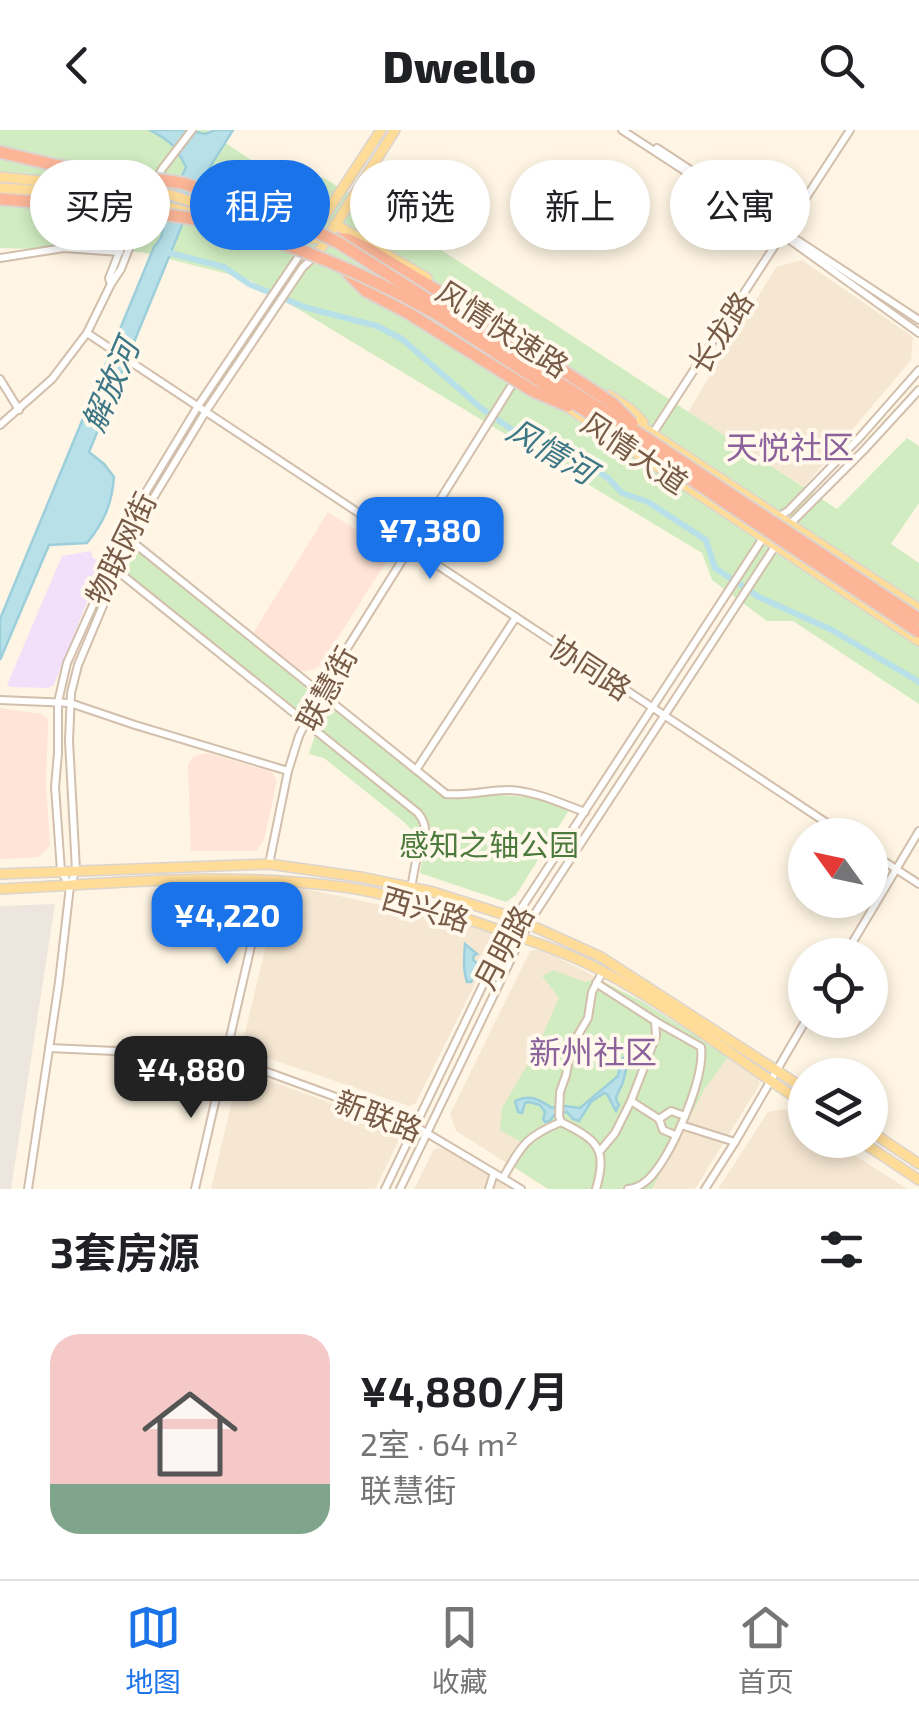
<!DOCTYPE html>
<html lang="zh">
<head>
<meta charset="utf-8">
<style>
  body { margin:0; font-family:"Exo 2","Noto Sans SC",sans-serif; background:#f6f6f6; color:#202124; height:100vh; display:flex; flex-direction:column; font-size:38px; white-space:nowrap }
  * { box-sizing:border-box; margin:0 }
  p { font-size:32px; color:#757577 }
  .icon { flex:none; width:55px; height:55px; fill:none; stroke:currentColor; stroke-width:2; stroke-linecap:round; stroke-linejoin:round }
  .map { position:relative; height:1059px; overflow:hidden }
  .panel { display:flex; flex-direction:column; background:#fff; flex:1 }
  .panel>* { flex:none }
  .top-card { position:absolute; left:30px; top:30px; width:860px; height:90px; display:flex; gap:20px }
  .needle { width:65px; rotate:303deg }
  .buttons { position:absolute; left:788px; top:688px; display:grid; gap:20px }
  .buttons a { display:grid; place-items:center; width:100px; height:100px; border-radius:50%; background:#fff; box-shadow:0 5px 15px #0003; font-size:50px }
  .price { position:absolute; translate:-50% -85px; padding:0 22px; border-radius:20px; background:#1a73e8; color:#fff; font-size:32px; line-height:65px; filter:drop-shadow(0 2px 5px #0008) }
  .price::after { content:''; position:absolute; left:50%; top:60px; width:30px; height:22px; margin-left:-15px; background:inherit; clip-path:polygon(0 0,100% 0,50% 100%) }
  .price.active { background:#222; color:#fff }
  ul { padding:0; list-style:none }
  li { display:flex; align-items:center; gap:30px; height:250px; padding:0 50px }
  li span { display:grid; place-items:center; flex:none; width:280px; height:200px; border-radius:30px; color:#555 }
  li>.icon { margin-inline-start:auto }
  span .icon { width:120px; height:120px; fill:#fffc; stroke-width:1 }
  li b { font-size:42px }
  h2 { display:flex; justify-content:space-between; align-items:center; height:120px; padding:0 50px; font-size:42px }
  .chip { padding:0 35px; border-radius:45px; background:#fff; box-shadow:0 5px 15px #0003; font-size:35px; line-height:90px }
  .chip.active { background:#1a73e8; color:#fff }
  header { display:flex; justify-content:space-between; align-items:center; height:130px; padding:0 50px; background:#fff; font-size:45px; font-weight:800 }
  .menu { display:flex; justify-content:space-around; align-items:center; height:140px; border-top:2px solid #e0e0e0; background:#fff; font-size:28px; color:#757577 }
  .menu a { display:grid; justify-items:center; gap:5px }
  .menu .active { color:#1a73e8 }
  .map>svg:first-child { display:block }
  .residential { fill:#f6e7d2 }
  .commercial { fill:#ffe4d7 }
  .industrial { fill:#ede6de }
  .education { fill:#f2e0fa }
  .green { fill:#d1ecc1 }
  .water { fill:#b7e0e9; stroke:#9ccfdb; stroke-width:2.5 }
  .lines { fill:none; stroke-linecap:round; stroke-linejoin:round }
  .canal { stroke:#b7e0e9; stroke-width:6 }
  .minor-casing { stroke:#d2bfac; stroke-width:10 }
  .major-casing { stroke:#dcd4cf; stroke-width:12 }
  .highway-casing { stroke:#dcd4cf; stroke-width:15 }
  .minor { stroke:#fff; stroke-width:6 }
  .major { stroke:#fd9; stroke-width:9 }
  .highway { stroke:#fcb597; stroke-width:11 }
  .highway-bridge-casing { stroke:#dcd4cf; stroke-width:15; stroke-linecap:butt }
  .highway-bridge { stroke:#fcb597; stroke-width:11 }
  .labels { text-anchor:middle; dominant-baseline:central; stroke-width:8; stroke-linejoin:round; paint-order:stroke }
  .street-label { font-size:30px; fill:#785b47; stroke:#fff8eb }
  .park-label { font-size:30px; fill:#4c793c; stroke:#fff8eb }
  .water-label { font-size:32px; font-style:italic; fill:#3d7786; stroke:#fff8eb }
  .neighbourhood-label { font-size:32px; fill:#8b629c; stroke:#fff8eb }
</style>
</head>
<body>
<header><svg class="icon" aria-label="back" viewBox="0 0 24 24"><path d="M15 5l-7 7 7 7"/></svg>Dwello<svg class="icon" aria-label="search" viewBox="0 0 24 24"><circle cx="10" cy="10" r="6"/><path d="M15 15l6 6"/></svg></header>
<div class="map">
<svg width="919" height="1059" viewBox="0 0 919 1059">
  <rect width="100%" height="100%" fill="#fef5e4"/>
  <!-- residential -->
  <g class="residential">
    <polygon points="802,130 913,207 911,230 804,357 688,282 776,137"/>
    <polygon points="287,759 306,759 485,797 492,803 496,811 416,973 409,976 241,919 278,766"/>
    <polygon points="542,819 641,871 756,943 760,954 695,1059 548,1059 456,1001 450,984 530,821"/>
    <polygon points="252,944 396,997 400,1008 375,1059 211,1059 238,946"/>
    <polygon points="784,979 805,992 805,1010 832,1010 907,1059 718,1059 768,982"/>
    <polygon points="448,1017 514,1059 414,1059 434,1019"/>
  </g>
  <!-- commercial -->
  <g class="commercial">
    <polygon points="328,382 380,415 386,432 320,536 308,541 300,541 253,503"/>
    <polygon points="0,578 41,584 47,588 48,594 46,653 50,716 38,727 0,729"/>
    <polygon points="207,623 272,642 277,651 264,710 256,721 191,721 188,634 194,626"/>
  </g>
  <!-- industrial -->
  <polygon class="industrial" points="55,774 11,1059 0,1059 0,776"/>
  <!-- education -->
  <polygon class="education" points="91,421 93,428 103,432 54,555 48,558 9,557 7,555 62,426"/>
  <!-- green -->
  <g class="green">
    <polygon points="0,0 206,0 293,58 322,47 429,112 837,379 907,308 919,316 919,373 891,414 919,433 919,574 793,491 767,491 712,450 702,423 248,149 141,122 0,118"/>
    <polygon points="138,422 308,559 295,580 123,442"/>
    <polygon points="330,577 419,638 450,662 545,668 569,680 516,765 506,772 420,743 423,727 417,706 404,692 324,628 309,624 314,608"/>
    <polygon points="553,840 585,852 598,849 641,871 729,926 704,960 652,1059 548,1059 511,1035 524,1014 500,1000 502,978 536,920 559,868 542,846"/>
  </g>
  <!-- water -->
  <g class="water">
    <path d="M 150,0 L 186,0 L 205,4 L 215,0 L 233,0 L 198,56 L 89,322 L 104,334 L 114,347 C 112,374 104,392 87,413 L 49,415 L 0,530 L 0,489 L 154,117 C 167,103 160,100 165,86 C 171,69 179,53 186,37 C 175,15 173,13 150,0 Z"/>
    <path d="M 465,814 L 477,824 L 474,825 L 473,830 L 480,836 L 471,852 L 467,852 C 463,840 464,827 465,814 Z"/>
    <path d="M 628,925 L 631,926 C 625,936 626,944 622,955 C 621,956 616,967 616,968 C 616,971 618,973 619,975 L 616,981 L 607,964 L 604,963 L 591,972 L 579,991 L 573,989 L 567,982 L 554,985 L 550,991 L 545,992 L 543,989 L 545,982 L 540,975 L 529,972 L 525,973 L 522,983 L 518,982 L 515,971 C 529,964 539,969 552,978 L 558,975 L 580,978 L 618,946 L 621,930 Z"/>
  </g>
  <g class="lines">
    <!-- canal -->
    <polyline class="canal" points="166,122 224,137 249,154 304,177 377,196 402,209 481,278 511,299 560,317 608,348 622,363 648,372 706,410 715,438 759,467 832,500 919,552"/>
    <!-- minor casing -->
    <g class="minor-casing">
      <g id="minor">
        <polyline points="622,0 783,105 919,203"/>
        <polyline points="657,18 919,190"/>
        <polyline points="151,61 162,39 192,0"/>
        <polyline points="0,128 64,118 120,122"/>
        <polyline points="110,152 109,148 136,80"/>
        <polyline points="87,203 845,705"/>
        <polyline points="0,249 19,280"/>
        <polyline points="0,295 52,249 87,203 111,154 121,139 144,80"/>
        <polyline points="653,303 850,0"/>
        <polyline points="778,387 788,381 860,307 919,240"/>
        <polyline points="788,396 864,320 919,260"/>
        <path d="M 129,409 L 446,664 C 468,666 487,660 509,660 C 535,661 560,673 585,682"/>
        <path d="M 115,439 L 418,683 C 432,700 422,714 416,732 C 414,740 413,749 411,757"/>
        <polyline points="0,570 70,573 135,595 288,641"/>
        <polyline points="416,640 516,487"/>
        <polyline points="870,722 919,754"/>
        <polyline points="269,734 288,641 299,606 326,552 515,250"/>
        <polyline points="69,755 61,741 55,657 58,623 58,572 67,533 123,408 146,362 198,276 303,120"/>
        <polyline points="845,825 919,701"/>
        <polyline points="596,853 655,891 656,906 631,971 615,1003 600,1021"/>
        <polyline points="49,918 137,922 223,931 262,940 415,996 521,1059"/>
        <polyline points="631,971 659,989 663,1000 675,1005"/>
        <polyline points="659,989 671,981 685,986"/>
        <polyline points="561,992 559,986 560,962 566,945 571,917 588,888 592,862 603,841"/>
        <polyline points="681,995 735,1012"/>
        <path d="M 503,1048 C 522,1015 525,1007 561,992 C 597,1010 608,1018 596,1059"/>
        <polyline points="28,1059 59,852 70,756 76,740 69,611 71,563 78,535 118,440 149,375 206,281 303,137 315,126"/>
        <polyline points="195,1059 266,751"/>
        <polyline points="385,1059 515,788 765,405"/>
        <polyline points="400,1059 528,794 776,415"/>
        <polyline points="489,1059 494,1043"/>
        <path d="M 628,1059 C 638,1058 647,1052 654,1043 C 674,1018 705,948 701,917 L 655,891"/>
        <polyline points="705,1059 735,1012 806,890"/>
      </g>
    </g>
    <!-- major casing -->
    <g class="major-casing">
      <g id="major">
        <polyline points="0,47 164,63 310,108 325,109"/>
        <path d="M 0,58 C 69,62 136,66 202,86"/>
        <polyline points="335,94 427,148"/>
        <polyline points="311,106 381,0"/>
        <polyline points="318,123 395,0"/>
        <polyline points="417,179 529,252"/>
        <polyline points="457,179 512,213"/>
        <polyline points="609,265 630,279 643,292"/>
        <polyline points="563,274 919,511"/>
        <polyline points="630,289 919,479"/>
        <polyline points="0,744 269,734 360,747 433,762 515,788 601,827 805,959"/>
        <path d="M 0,759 C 109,754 218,742 327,755 C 385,761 440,779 496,799 C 532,811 568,823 602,841 C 673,878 738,930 805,974"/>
        <polyline points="870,1001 919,1034"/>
        <polyline points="859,1010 919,1050"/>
      </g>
    </g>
    <!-- highway casing -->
    <g class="highway-casing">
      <g id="highway">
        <polyline points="0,22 59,36"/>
        <polyline points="0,69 109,78"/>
        <polyline points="328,109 347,109 368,119 491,193"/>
        <polyline points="343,138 366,161 408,183"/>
      </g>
    </g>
    <!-- minor -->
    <use href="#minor" class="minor"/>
    <!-- major -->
    <use href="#major" class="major"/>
    <!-- highway -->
    <use href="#highway" class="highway"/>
    <!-- highway-bridge casing -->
    <g class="highway-bridge-casing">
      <g id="highway-bridge">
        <polyline points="59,36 182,53 282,85 339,113 649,310 919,489"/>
        <path d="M 109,78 C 141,82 176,84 208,92 C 288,111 364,143 435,183 L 680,342 L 919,502"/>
        <polyline points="408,183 533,261 568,276"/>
        <polyline points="491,193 612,273 632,293"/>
      </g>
    </g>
    <!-- highway-bridge -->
    <use href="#highway-bridge" class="highway-bridge"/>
  </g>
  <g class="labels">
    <!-- street labels -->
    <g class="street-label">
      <text transform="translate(503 198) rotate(33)">风情快速路</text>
      <text transform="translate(720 202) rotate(-57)">长龙路</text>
      <text transform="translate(635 322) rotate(34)">风情大道</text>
      <text transform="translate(120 418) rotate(-64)">物联网街</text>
      <text transform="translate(591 537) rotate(33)">协同路</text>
      <text transform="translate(326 558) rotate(-61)">联慧街</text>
      <text transform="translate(426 778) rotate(16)">西兴路</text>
      <text transform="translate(503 817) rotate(-62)">月明路</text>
      <text transform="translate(379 985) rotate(21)">新联路</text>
    </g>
    <!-- park labels -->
    <g class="park-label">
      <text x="489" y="714">感知之轴公园</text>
    </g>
    <!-- water labels -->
    <g class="water-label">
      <text transform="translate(109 255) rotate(-67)">解放河</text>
      <text transform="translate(552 320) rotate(30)">风情河</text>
    </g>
    <!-- neighbourhood labels -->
    <g class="neighbourhood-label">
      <text x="790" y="316">天悦社区</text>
      <text x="593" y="921">新州社区</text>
    </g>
  </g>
</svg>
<div class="buttons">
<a><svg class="needle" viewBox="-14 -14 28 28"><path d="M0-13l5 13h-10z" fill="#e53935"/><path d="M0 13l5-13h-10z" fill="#757577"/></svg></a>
<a><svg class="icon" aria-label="locate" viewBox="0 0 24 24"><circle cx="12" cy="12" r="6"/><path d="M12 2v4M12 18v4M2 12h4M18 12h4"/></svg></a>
<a><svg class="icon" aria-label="layers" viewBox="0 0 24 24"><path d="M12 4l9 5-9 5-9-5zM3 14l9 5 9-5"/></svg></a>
</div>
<b class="price" style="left:430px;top:452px">¥7,380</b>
<b class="price" style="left:227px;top:837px">¥4,220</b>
<b class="price active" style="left:191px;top:991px">¥4,880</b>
<div class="top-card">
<a class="chip">买房</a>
<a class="chip active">租房</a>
<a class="chip">筛选</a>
<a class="chip">新上</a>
<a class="chip">公寓</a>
</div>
</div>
<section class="panel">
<h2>3套房源<svg class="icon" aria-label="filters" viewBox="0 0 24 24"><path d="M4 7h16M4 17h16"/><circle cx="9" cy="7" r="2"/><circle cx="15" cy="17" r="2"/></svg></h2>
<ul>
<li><span style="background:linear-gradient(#f6c9c9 75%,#7fa58c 0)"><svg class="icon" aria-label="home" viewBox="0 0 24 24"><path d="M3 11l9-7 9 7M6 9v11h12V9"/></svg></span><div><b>¥4,880/月</b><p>2室 · 64 m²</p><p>联慧街</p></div></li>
</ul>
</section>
<nav class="menu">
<a class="active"><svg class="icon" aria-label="map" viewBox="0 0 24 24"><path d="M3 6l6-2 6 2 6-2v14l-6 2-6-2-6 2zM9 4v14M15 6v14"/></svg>地图</a>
<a><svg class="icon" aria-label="saved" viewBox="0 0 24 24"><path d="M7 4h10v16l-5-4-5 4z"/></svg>收藏</a>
<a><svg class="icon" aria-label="home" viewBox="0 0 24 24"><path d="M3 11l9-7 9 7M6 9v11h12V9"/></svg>首页</a>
</nav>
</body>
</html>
